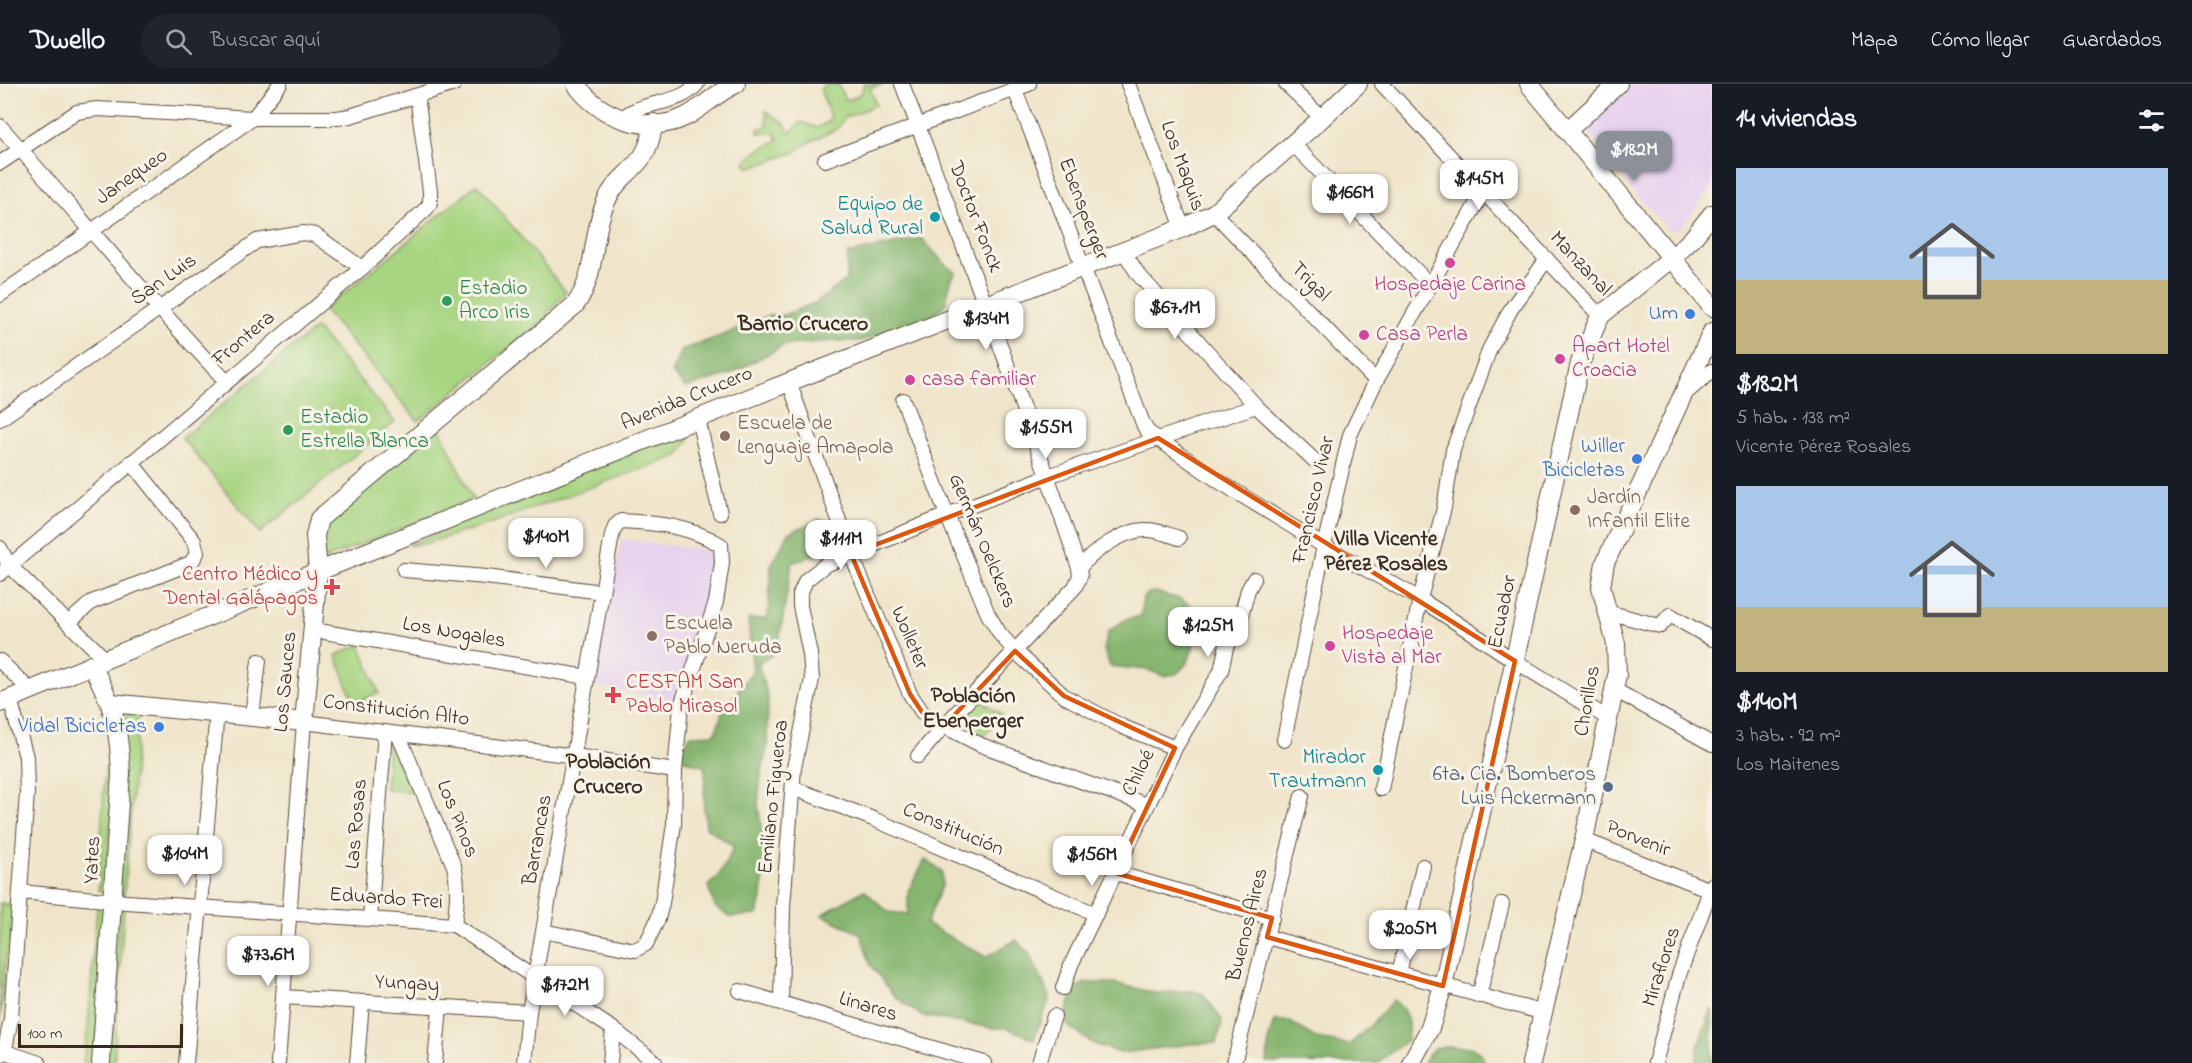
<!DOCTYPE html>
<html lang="es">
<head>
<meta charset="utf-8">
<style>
  body { margin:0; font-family:"Indie Flower",sans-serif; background:#20242c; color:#f1f3f6; height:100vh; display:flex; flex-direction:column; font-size:22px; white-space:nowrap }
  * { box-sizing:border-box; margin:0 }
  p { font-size:20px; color:#9ea1a6 }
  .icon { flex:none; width:33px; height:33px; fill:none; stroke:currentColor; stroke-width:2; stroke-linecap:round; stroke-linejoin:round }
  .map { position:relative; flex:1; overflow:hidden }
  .panel { display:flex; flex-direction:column; background:#171b24; width:480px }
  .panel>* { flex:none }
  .scale { position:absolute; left:18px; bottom:15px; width:165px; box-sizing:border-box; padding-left:6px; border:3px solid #3b2a1e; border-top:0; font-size:16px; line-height:21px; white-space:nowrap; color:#3b2a1e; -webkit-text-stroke:4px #f7f3e8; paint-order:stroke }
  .price { position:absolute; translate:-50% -51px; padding:0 14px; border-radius:12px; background:#fff; color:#222; font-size:20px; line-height:39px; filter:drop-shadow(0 2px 3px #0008) }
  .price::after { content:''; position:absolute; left:50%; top:36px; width:18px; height:14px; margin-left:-9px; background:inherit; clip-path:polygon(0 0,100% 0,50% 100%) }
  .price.current { background:#8c9099; color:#fff }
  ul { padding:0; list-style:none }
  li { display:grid; align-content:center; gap:12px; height:318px; padding:0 24px }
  li span { display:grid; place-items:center; height:186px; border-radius:0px; color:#555 }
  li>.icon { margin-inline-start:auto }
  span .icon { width:108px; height:108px; fill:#fffc; stroke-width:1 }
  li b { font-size:26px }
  h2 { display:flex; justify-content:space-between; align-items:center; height:72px; padding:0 24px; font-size:26px }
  header { display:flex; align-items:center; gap:36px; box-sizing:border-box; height:84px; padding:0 30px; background:#171b24; border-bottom:2px solid #363941 }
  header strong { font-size:28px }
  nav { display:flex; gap:33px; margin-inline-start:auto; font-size:21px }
  .search { width:420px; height:54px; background:#20242c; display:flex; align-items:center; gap:15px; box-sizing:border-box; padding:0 21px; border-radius:33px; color:#9ea1a6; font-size:22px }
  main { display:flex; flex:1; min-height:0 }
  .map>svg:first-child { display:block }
  .built { fill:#e7d2ef }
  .green { fill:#a8d582; stroke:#728050; stroke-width:1.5 }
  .forest { fill:#86b670; stroke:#607047; stroke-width:1.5 }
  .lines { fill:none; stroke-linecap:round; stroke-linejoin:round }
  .street-casing { stroke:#564638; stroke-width:16 }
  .secondary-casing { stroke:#564638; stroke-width:20 }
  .street { stroke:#fff; stroke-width:14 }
  .secondary { stroke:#fff; stroke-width:18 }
  .marked { fill:none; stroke:#df570d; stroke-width:4.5; stroke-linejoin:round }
  .culture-dot { fill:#0f9aa8; stroke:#f7f3e8; stroke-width:2 }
  .hotel-dot { fill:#d1479c; stroke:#f7f3e8; stroke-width:2 }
  .leisure-dot { fill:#2e9e5b; stroke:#f7f3e8; stroke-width:2 }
  .shop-dot { fill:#3f7fe0; stroke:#f7f3e8; stroke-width:2 }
  .education-dot { fill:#8d6e63; stroke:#f7f3e8; stroke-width:2 }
  .health-dot { fill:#e0444e; stroke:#f7f3e8; stroke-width:2 }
  .service-dot { fill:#5c6f8a; stroke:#f7f3e8; stroke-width:2 }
  .labels { text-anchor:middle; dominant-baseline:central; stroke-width:6; stroke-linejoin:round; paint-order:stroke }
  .street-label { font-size:21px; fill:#3b2a1e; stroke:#f7f3e8 }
  .culture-label { font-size:21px; fill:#0d838f; stroke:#f7f3e8; text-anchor:end }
  .hotel-label { font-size:21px; fill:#b23c85; stroke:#f7f3e8; text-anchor:start }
  .leisure-label { font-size:21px; fill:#27864d; stroke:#f7f3e8; text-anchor:start }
  .shop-label { font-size:21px; fill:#366cbe; stroke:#f7f3e8; text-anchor:end }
  .education-label { font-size:21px; fill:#785e54; stroke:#f7f3e8; text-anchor:start }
  .health-label { font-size:21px; fill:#be3a42; stroke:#f7f3e8; text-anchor:end }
  .service-label { font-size:21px; fill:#4e5e75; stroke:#f7f3e8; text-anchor:end }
  .neighbourhood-label { font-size:22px; font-weight:bold; fill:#3b2a1e; stroke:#f7f3e8 }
</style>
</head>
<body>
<header>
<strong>Dwello</strong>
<div class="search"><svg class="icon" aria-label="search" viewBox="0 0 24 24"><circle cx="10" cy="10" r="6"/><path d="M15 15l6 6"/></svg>Buscar aquí</div>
<nav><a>Mapa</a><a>Cómo llegar</a><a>Guardados</a></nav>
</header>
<main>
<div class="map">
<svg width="1712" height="979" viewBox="0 0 1712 979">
  <rect width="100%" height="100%" fill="#f7f3e8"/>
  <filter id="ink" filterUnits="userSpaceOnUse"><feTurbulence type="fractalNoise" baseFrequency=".0167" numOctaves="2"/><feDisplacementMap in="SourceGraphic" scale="12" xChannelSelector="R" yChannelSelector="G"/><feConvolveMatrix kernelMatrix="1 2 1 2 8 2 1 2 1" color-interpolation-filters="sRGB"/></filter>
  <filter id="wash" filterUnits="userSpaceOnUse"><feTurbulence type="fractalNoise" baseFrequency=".008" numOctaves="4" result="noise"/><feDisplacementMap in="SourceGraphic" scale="24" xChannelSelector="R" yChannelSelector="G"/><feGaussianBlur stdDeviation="1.35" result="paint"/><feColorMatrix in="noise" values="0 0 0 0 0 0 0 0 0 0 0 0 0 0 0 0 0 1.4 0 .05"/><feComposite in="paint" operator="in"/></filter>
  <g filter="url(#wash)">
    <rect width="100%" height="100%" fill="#f0e5ca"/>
    <!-- built -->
    <g class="built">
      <polygon points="1629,0 1712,0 1712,103 1681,144 1676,146 1670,147 1633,108 1584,43"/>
      <polygon points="622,455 719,468 717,502 679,617 593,602"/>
    </g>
    <!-- green -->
    <g class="green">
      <path d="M 827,0 L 838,0 L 844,14 L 850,16 L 861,9 L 864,0 L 883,0 L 870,4 L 876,21 L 844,34 L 838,44 L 808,59 L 793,69 L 749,84 L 745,79 C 757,62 768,65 778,55 L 774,49 L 758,49 L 758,45 L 767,42 L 766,27 L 784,39 L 790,49 L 801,38 L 818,44 L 829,37 L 830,32 L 820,5 Z"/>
      <polygon points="477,100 566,208 548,228 549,232 418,337 324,226"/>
      <polygon points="316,244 395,338 260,449 182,354"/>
      <polygon points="439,343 473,415 323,476 321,464 325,440"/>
      <polygon points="686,343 689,356 678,372 489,440 424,460 408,461"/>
      <polygon points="360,561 379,609 354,619 336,571"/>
      <polygon points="978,614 1002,631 980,656 957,643 955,639"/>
      <polygon points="139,627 124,812 120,810 122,638 127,630"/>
      <polygon points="388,655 398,655 419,709 385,705"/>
      <polygon points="107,681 114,682 106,805 98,807 105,683"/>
      <polygon points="0,819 12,821 11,854 6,871 0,940"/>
      <polygon points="97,823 105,825 95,979 83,978 88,943"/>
      <polygon points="124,824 114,979 106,979 119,826"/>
    </g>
    <!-- forest -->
    <g class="forest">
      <polygon points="921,154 946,181 956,188 951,196 945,221 929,233 861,257 832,257 785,261 730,290 686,304 672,289 682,266 726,250 768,232 784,231 815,219 846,196 848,170"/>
      <polygon points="819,435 838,443 827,466 792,479 777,568 758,579 768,614 767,664 761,690 758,721 765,769 762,814 757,831 730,833 715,823 708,802 718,793 734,763 706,743 704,724 705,683 677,673 691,651 715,650 723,626 753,587 748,535 768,535 771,481 789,449"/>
      <path d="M 1156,508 C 1166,513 1178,512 1187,519 C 1201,529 1195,567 1186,580 C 1183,584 1179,587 1176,590 L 1164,592 L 1148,586 L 1110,582 L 1104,566 L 1108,548 L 1125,536 L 1141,532 L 1143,514 L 1149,509 Z"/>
      <polygon points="925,776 942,787 942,802 926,840 986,873 1016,856 1029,869 1050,913 1034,955 1007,944 993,944 922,932 894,912 870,880 861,850 822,831 864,806 888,828 908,830 908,807"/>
      <polygon points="1086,899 1114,899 1155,909 1193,907 1203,910 1222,936 1217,959 1191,960 1121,969 1094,960 1069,943 1065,935 1074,904"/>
      <path d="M 1393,916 C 1408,926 1410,939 1407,956 L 1377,979 L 1267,979 L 1269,954 L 1274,937 L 1289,937 L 1315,954 L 1349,961 L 1373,939 Z"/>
      <polygon points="1712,924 1712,979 1696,979 1699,959"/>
      <polygon points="1451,963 1470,963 1482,970 1484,979 1423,979 1434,964"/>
    </g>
  </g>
  <g filter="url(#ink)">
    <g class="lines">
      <!-- street casing -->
      <g class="street-casing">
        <g id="street">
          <path d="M 902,0 C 963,161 1024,321 1079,484 L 1080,492 L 1075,503 L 943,643 L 918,672"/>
          <polyline points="1128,0 1183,144"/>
          <polyline points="1286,0 1322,34"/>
          <polyline points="1382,0 1600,232"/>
          <polyline points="1015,6 1144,342 1148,348 1220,398 1324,462 1420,515 1515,577 1609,635"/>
          <path d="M 621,35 C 643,15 678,23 697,0"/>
          <path d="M 0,42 C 75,127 148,215 226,297"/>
          <polyline points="1293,60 1429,200"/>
          <polyline points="825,76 1029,0"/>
          <polyline points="0,79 77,28 97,25 253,34 337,34 350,32 454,0"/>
          <polyline points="1214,129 1376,297"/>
          <polyline points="1124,168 1138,190 1256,322 1315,377"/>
          <polyline points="0,211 253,34 280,0"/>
          <polyline points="789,298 851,470 910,610 922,628 932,636 981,661 1147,721"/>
          <polyline points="1686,309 1712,287"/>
          <polyline points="903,316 947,431 988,530 1000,550 1015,567 1064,612 1123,643 1175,664"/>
          <polyline points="0,335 257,157 303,149 315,151 362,184"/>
          <polyline points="698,335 720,429"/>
          <polyline points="0,464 9,481 105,575"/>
          <path d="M 1079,484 C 1094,467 1124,445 1147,446 C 1158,446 1169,451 1179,454"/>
          <polyline points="404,486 486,493 602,508"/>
          <polyline points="0,490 362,184 427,124 430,119 430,107 417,12"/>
          <polyline points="1607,528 1660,542 1670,531 1712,555"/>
          <polyline points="68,539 92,518 191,479 197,469 194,457 131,378"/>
          <polyline points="313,546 587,593"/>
          <polyline points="0,577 30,606"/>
          <polyline points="1615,606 1712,660"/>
          <polyline points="252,631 259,577"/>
          <path d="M 398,650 L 454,782 C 459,802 457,820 454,841"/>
          <polyline points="1284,656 1324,462 1350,351 1376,297 1483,108"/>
          <polyline points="793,704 873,735 1096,830"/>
          <polyline points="1381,705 1420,515 1444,424 1453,366 1490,264 1511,225 1547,175"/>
          <polyline points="1584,756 1710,806"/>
          <polyline points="1116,789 1272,834"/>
          <polyline points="20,808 127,818 454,841 613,945 655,978"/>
          <polyline points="370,835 385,648"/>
          <polyline points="1267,853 1544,929"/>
          <polyline points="1399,890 1423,782"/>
          <polyline points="1063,904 1071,881 1175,664 1221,587 1226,564 1237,547 1248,506 1254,495"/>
          <polyline points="740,907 984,979"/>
          <polyline points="1479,912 1502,820"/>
          <polyline points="283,913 529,928"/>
          <polyline points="781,919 783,822 794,684 812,595 810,570 800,522 800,510 806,496 825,481 947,431 1048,392 1256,322"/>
          <polyline points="3,967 39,979"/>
          <polyline points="0,971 6,960 11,934 27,709 26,673 10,615"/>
          <polyline points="186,979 217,628"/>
          <polyline points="278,979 304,638 575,672 675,687"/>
          <polyline points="357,979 362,918"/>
          <polyline points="435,979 440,923"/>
          <path d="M 524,979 L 529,928 L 612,451 L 615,442 L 621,437 C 657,439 690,442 721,461 L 722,479 L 716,518 L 681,622 L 675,687 L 674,740 L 662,819 L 658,835 L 646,860 L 635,866 L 543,847"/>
          <polyline points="610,979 613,945"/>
          <polyline points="1039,979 1054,932"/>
          <polyline points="1234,979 1302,712"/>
          <polyline points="1655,979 1679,891 1712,801"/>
        </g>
      </g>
      <!-- secondary casing -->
      <g class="secondary-casing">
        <g id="secondary">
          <path d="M 576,0 C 598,33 648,51 685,33 C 703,24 717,8 736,0"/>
          <polyline points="1529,0 1712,223"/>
          <polyline points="1567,47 1618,0"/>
          <path d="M 91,581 C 114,620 119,644 121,690 L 101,979"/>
          <polyline points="0,619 307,492 789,298 1183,144 1214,129 1322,34 1358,0"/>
          <path d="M 111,619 L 304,638 L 318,487 L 315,452 L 319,435 L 575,221 C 597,192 591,152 605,120 C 613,99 626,93 639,77 C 648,67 651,53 654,39"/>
          <polyline points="1411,979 1430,944 1443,902 1580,279 1600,232 1673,173 1692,155 1712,130"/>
          <polyline points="1531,979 1584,756 1617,591 1616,560 1601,503 1605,479 1712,248"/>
        </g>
      </g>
      <!-- street -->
      <use href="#street" class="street"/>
      <!-- secondary -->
      <use href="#secondary" class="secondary"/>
    </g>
  </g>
  <!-- marked area -->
  <path class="marked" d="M 1158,354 L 1515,577 L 1443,902 L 1267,853 L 1272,834 L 1116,789 L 1175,664 L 1064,612 L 1015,567 L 943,643 L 922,628 L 910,610 L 851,470 Z"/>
  <!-- markers -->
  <g class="culture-dot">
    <circle cx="935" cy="133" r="6"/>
    <circle cx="1378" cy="686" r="6"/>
  </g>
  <g class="hotel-dot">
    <circle cx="1450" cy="179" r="6"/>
    <circle cx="1364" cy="251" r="6"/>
    <circle cx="1560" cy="275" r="6"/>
    <circle cx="910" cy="296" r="6"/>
    <circle cx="1330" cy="562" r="6"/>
  </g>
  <g class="leisure-dot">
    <circle cx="447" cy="217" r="6"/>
    <circle cx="288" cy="346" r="6"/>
  </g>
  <g class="shop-dot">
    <circle cx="1690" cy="230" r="6"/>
    <circle cx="1637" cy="375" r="6"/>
    <circle cx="159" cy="643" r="6"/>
  </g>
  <g class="education-dot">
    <circle cx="725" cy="352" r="6"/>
    <circle cx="1575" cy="426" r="6"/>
    <circle cx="652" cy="552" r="6"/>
  </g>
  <g class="health-dot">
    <path d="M329 494h6v6h6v6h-6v6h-6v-6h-6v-6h6z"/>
    <path d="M610 602h6v6h6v6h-6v6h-6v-6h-6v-6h6z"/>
  </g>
  <circle class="service-dot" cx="1608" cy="703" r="6"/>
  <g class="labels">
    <!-- street labels -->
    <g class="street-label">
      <text transform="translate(1182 82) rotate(70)">Los Maquis</text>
      <text transform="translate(132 93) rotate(-35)">Janequeo</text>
      <text transform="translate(1083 125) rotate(69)">Ebensperger</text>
      <text transform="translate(975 133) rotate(69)">Doctor Fonck</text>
      <text transform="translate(1580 180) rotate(47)">Manzanal</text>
      <text transform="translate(164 196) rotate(-35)">San Luis</text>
      <text transform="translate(1310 198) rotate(46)">Trigal</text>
      <text transform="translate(244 255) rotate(-40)">Frontera</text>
      <text transform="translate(687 315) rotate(-22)">Avenida Crucero</text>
      <text transform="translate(1314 416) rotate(-77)">Francisco Vivar</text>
      <text transform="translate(982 457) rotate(67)">Germán Oelckers</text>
      <text transform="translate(1503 528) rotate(-78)">Ecuador</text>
      <text transform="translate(454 549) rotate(10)">Los Nogales</text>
      <text transform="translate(909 554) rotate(67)">Wolleter</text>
      <text transform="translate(286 598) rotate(-85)">Los Sauces</text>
      <text transform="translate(1588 617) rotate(-80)">Chorillos</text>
      <text transform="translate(396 627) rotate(7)">Constitución Alto</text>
      <text transform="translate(1139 689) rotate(-64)">Chiloé</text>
      <text transform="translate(774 713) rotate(-84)">Emiliano Figueroa</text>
      <text transform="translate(457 735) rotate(68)">Los Pinos</text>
      <text transform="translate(357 740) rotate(-85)">Las Rosas</text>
      <text transform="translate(953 746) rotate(23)">Constitución</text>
      <text transform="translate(1638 755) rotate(22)">Porvenir</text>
      <text transform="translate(538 756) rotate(-80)">Barrancas</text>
      <text transform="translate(93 776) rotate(-87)">Yates</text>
      <text transform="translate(386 815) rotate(4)">Eduardo Frei</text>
      <text transform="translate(1248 841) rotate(-76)">Buenos Aires</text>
      <text transform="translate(1662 883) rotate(-72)">Miraflores</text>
      <text transform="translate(407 900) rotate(3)">Yungay</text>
      <text transform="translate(868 923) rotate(17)">Linares</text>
    </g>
    <!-- culture labels -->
    <g class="culture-label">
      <text x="923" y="121">Equipo de<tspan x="923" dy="24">Salud Rural</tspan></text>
      <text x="1366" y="674">Mirador<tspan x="1366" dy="24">Trautmann</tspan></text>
    </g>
    <!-- hotel labels -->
    <g class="hotel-label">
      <text x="1450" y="201" text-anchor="middle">Hospedaje Carina</text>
      <text x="1376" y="251">Casa Perla</text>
      <text x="1572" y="263">Apart Hotel<tspan x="1572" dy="24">Croacia</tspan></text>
      <text x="922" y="296">casa familiar</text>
      <text x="1342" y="550">Hospedaje<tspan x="1342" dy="24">Vista al Mar</tspan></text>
    </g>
    <!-- leisure labels -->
    <g class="leisure-label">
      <text x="459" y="205">Estadio<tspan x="459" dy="24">Arco Iris</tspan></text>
      <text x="300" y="334">Estadio<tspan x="300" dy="24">Estrella Blanca</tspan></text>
    </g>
    <!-- shop labels -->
    <g class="shop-label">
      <text x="1678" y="230">Um</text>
      <text x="1625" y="363">Willer<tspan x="1625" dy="24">Bicicletas</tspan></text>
      <text x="147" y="643">Vidal Bicicletas</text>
    </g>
    <!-- education labels -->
    <g class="education-label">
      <text x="737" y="340">Escuela de<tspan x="737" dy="24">Lenguaje Amapola</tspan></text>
      <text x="1587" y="414">Jardín<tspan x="1587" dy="24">Infantil Elite</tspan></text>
      <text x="664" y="540">Escuela<tspan x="664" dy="24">Pablo Neruda</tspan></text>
    </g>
    <!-- health labels -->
    <g class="health-label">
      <text x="318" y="491">Centro Médico y<tspan x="318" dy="24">Dental Galápagos</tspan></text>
      <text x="626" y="599" text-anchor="start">CESFAM San<tspan x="626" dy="24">Pablo Mirasol</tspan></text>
    </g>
    <!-- service labels -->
    <g class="service-label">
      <text x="1596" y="691">6ta. Cia. Bomberos<tspan x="1596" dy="24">Luis Ackermann</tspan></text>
    </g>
    <!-- neighbourhood labels -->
    <g class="neighbourhood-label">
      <text x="803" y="241">Barrio Crucero</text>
      <text x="1386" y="456">Villa Vicente<tspan x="1386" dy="25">Pérez Rosales</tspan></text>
      <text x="973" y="613">Población<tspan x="973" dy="25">Ebenperger</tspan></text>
      <text x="608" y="679">Población<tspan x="608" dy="25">Crucero</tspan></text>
    </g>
  </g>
</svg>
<div class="scale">100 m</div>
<b class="price current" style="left:1634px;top:98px">$182M</b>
<b class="price" style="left:1479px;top:127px">$145M</b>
<b class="price" style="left:1350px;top:141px">$166M</b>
<b class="price" style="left:1175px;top:256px">$67.1M</b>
<b class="price" style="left:986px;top:267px">$134M</b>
<b class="price" style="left:1046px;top:376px">$155M</b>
<b class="price" style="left:546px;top:485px">$140M</b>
<b class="price" style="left:841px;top:487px">$111M</b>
<b class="price" style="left:1208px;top:574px">$125M</b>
<b class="price" style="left:185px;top:802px">$104M</b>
<b class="price" style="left:1092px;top:803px">$156M</b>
<b class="price" style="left:1410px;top:877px">$205M</b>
<b class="price" style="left:268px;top:903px">$73.6M</b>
<b class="price" style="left:565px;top:933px">$172M</b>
</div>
<section class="panel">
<h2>14 viviendas<svg class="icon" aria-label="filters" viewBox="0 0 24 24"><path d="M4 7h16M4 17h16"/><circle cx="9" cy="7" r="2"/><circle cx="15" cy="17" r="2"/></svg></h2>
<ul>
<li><span style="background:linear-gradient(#a9c7e8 60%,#c2b280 0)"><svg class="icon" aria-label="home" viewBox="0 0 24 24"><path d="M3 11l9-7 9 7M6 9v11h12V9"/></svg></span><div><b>$182M</b><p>5 hab. · 138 m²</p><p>Vicente Pérez Rosales</p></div></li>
<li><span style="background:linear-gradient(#a9c7e8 65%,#c2b280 0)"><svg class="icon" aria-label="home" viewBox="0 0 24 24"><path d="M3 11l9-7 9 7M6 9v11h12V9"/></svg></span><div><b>$140M</b><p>3 hab. · 92 m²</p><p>Los Maitenes</p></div></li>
</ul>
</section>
</main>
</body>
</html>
